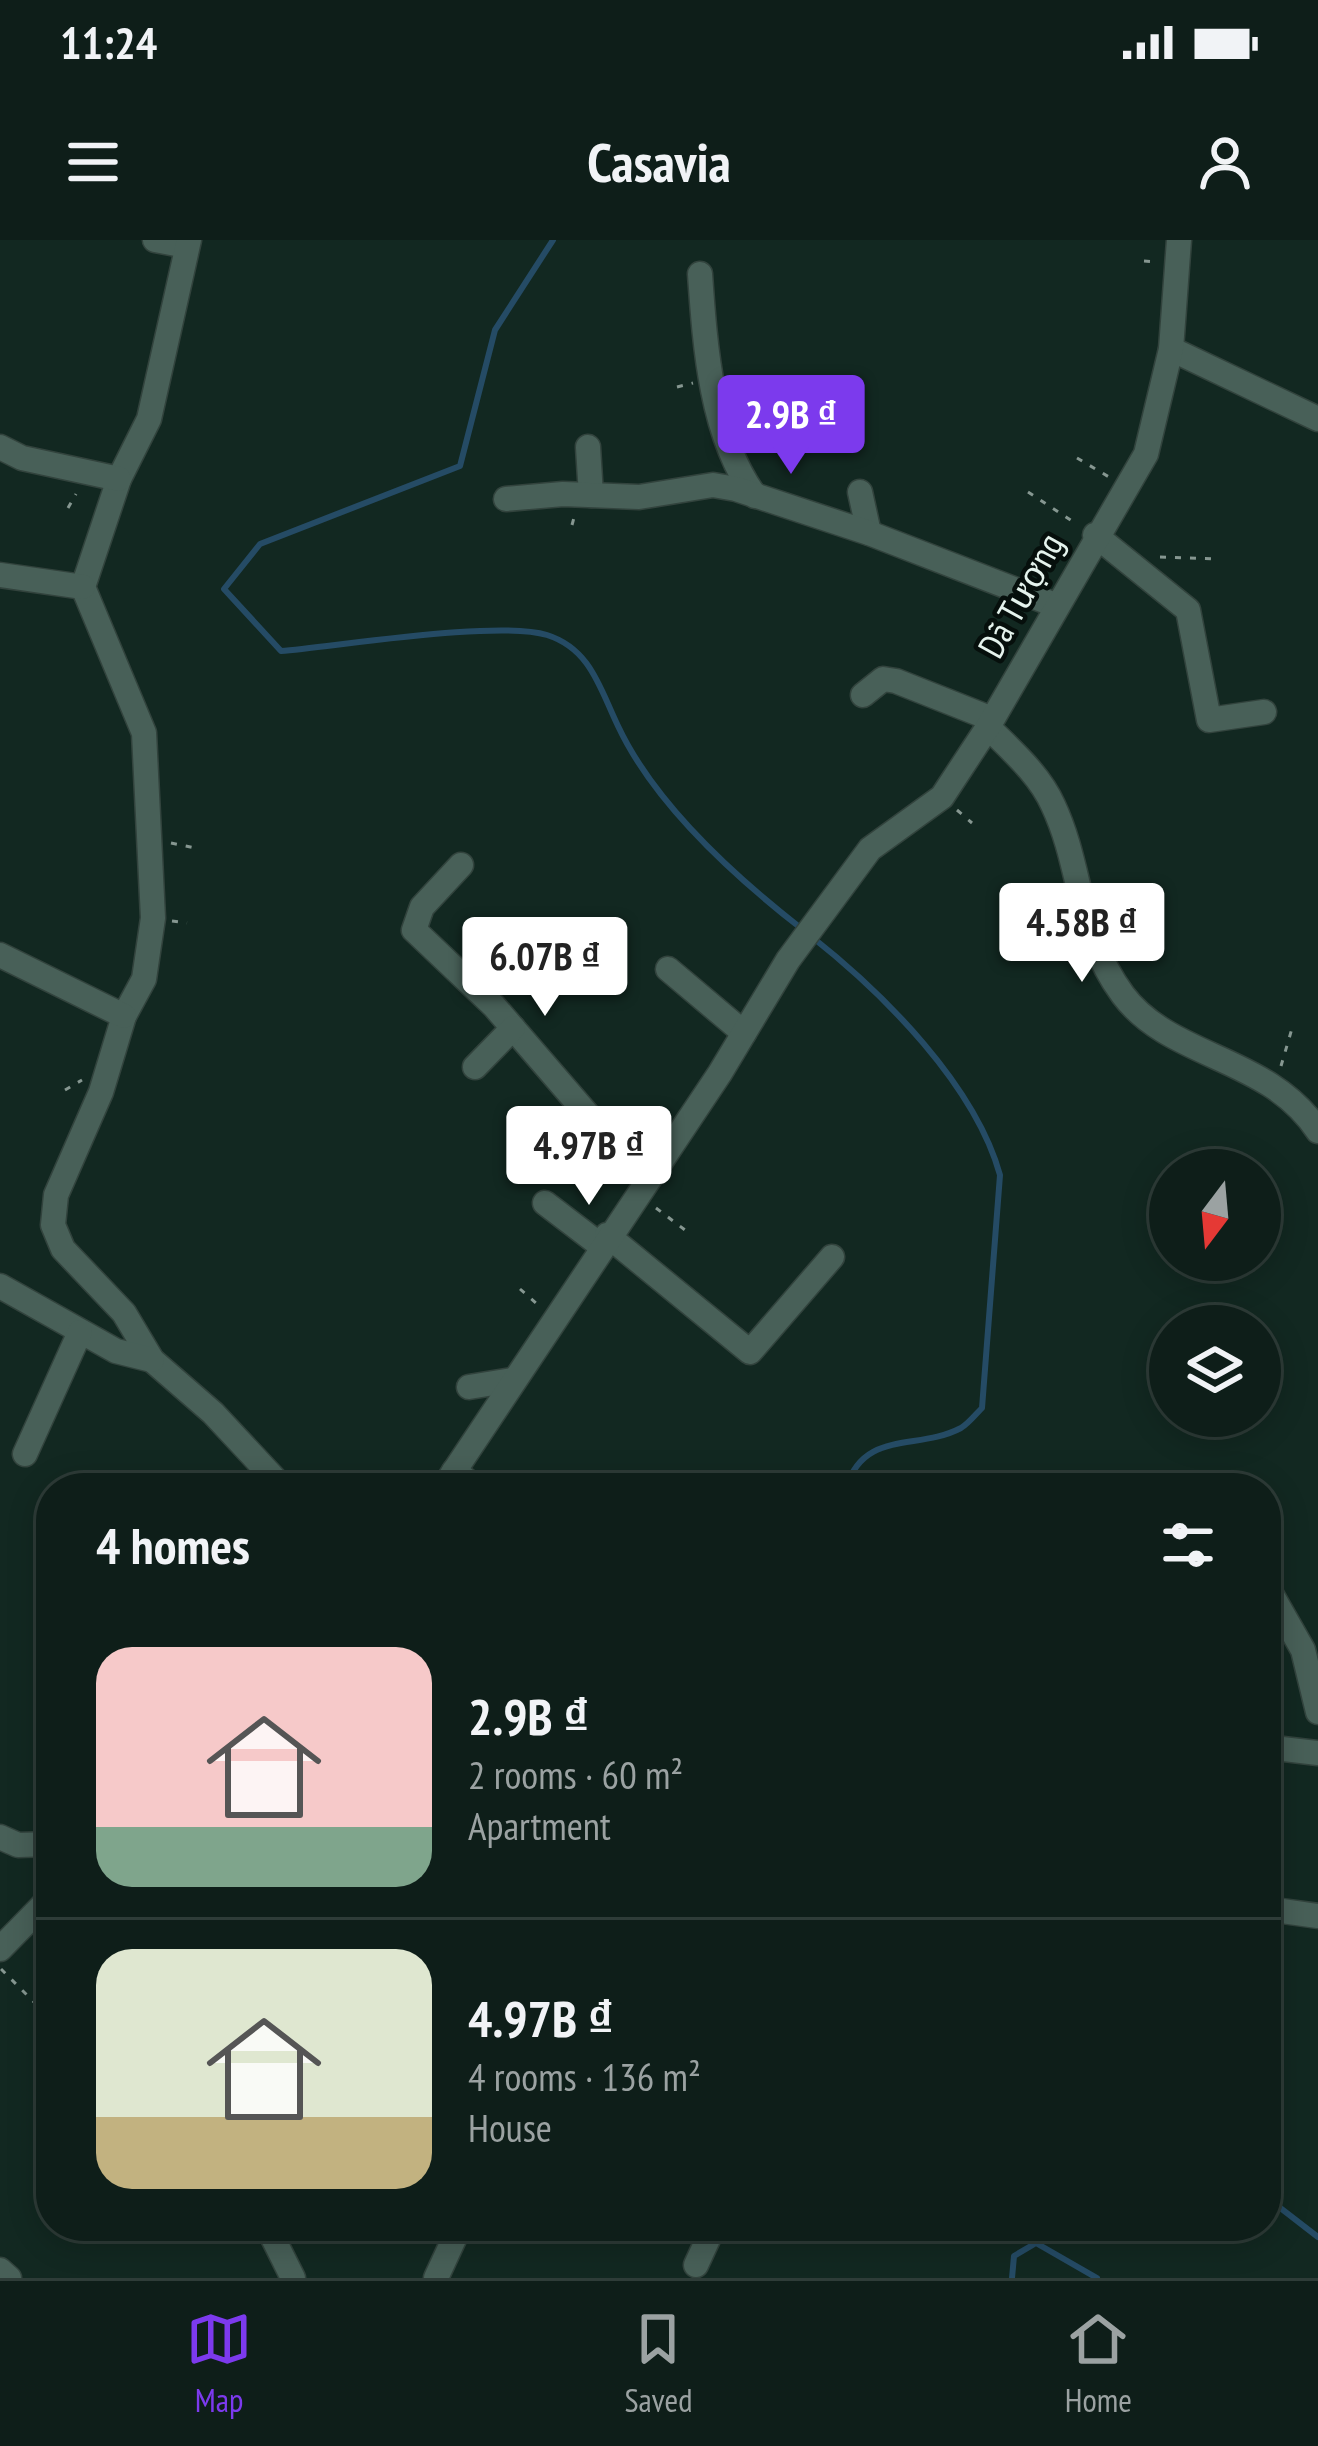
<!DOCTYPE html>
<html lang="en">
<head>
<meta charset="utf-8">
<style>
  body { margin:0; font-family:"PT Sans Narrow",sans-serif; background:#172722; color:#f1f3f6; height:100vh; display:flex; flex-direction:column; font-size:45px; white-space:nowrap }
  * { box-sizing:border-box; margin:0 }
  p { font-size:39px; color:#9ba2a2 }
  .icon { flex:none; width:66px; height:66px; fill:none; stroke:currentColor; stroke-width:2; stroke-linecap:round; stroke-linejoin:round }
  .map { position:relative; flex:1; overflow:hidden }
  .drawer { position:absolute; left:36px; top:1233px; width:1245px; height:768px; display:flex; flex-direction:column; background:#0e1e19; border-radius:48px; box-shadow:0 6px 30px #0003,0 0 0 3px #2e3c38 }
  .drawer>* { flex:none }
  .needle { width:78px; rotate:196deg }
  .fabs { position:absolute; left:1149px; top:909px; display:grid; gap:24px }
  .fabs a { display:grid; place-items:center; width:132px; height:132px; border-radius:50%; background:#0e1e19; box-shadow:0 6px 30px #0003,0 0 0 3px #2e3c38; font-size:60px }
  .price { position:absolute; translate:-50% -102px; padding:0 27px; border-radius:12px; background:#fff; color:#222; font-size:39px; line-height:78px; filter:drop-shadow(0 3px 6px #0008) }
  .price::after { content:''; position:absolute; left:50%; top:72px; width:36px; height:27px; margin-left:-18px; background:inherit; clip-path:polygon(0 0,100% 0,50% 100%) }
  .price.current { background:#7c3aed; color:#fff }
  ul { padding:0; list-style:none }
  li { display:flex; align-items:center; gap:36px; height:300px; padding:0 60px }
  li+li { border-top:3px solid #2e3c38 }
  li span { display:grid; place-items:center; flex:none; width:336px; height:240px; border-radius:36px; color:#555 }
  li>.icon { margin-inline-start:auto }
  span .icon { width:144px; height:144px; fill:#fffc; stroke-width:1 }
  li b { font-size:51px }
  h2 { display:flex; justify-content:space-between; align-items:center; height:144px; padding:0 60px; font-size:51px }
  .status { display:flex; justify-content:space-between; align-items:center; height:84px; padding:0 60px; background:#0e1e19; direction:ltr }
  .status svg { height:33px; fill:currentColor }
  header { display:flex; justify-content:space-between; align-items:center; height:156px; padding:0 60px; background:#0e1e19; font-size:54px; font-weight:700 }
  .dock { display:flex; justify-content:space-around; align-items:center; height:168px; border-top:3px solid #2e3c38; background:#0e1e19; font-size:33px; color:#9ba2a2 }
  .dock a { display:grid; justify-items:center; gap:6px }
  .dock .current { color:#7c3aed }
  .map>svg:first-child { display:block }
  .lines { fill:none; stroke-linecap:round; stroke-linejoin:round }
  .stream { stroke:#254b65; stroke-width:6 }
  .minor-casing { stroke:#32433d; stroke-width:27 }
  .path { stroke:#869791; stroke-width:3; stroke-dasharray:6 9; stroke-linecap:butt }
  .minor { stroke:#486058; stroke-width:24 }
  .labels { text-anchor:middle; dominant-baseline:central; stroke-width:9; stroke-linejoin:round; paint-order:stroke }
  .street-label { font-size:36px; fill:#e5f3ed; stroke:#060f0c }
</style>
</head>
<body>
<div class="status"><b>11:24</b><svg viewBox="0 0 49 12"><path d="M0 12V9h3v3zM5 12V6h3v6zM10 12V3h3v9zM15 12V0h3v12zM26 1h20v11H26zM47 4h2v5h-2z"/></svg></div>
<header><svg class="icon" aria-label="menu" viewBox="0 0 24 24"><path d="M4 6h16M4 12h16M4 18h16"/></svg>Casavia<svg class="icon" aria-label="person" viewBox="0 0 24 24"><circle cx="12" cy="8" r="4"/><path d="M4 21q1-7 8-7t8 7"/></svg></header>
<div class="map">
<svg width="1318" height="2038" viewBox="0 0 1318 2038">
  <rect width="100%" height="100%" fill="#122821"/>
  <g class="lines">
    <!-- stream -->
    <g class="stream">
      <path d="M 553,0 L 495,90 L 460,226 L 260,304 L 224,349 L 281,411 C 339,406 499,380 547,395 C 591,409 600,449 618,486 C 655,565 734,636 802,689"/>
      <path d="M 812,697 C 884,754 975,845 1000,935 L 982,1168 C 976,1174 968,1184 961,1188 C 917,1211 864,1189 846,1248"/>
      <polyline points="1266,1957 1318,1997"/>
      <polyline points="1012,2038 1014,2016 1036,2003 1097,2038"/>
    </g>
    <!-- minor casing -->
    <g class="minor-casing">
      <g id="minor">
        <polyline points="155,0 187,6"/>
        <polyline points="189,0 149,179 119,239 83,347 144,493 153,678 144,739 124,776 101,852 56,955 53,985 63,1009 124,1073 152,1120 213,1173 283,1248"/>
        <path d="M 700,34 C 705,106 711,196 755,256"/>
        <polyline points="1171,109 1318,179"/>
        <polyline points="0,207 22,218 119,239"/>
        <polyline points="588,207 591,255"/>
        <polyline points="860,252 869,293"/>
        <polyline points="506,259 563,254 639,257 713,245 736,249 869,293 1055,365"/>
        <polyline points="1095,295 1188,370 1209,480 1264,472"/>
        <polyline points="0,335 83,347"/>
        <polyline points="863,455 883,439 896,441 992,479"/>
        <path d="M 988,487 C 1012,511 1039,534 1053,565 C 1083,629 1076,691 1123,755 C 1171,819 1269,816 1318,891"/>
        <polyline points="461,625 422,667 414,690 494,766 644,940"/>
        <polyline points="0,715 124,776"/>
        <polyline points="668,729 744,793"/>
        <polyline points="475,827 513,788"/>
        <polyline points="545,963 600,1005"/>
        <polyline points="607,995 750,1112 832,1017"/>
        <polyline points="0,1046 116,1111 152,1120"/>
        <polyline points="469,1147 512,1140"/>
        <polyline points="25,1214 80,1092"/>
        <polyline points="454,1231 477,1248"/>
        <polyline points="443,1248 720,833 788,720 870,609 942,557 988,487 1146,214 1171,109 1179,0"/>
        <polyline points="1266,1345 1303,1410 1318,1472"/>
        <polyline points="1266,1507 1318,1513"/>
        <polyline points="0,1597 18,1605 51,1604"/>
        <polyline points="1282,1671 1318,1676"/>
        <polyline points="0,1709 51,1657"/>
        <polyline points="267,1986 293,2038"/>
        <polyline points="696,2025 714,1986"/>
        <polyline points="0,2030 9,2038"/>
        <polyline points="436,2038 460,1986"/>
      </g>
    </g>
    <!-- path -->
    <g class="path">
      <polyline points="1144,21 1158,22"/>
      <polyline points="677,147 693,143"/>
      <polyline points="736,153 758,148"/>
      <polyline points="1077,218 1109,237"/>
      <polyline points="1028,252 1078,285"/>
      <polyline points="68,268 76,254"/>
      <polyline points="572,285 575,274"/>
      <polyline points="1160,317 1216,319"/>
      <polyline points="957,570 972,583"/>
      <polyline points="171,603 195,608"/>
      <polyline points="172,681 187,683"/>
      <polyline points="1281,826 1293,785"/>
      <polyline points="65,850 82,840"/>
      <polyline points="656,968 685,990"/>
      <polyline points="520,1049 537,1064"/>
      <polyline points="1,1729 34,1762"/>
    </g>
    <!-- minor -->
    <use href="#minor" class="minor"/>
  </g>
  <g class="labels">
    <!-- street labels -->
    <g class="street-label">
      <text transform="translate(1020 355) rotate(-61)">Dã Tượng</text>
    </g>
  </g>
</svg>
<div class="fabs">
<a><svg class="needle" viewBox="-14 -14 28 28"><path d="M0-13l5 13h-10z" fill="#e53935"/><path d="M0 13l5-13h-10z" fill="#9ba2a2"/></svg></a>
<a><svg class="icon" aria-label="layers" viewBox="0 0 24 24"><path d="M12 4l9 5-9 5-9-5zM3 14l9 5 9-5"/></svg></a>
</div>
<b class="price current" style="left:791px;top:237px">2.9B ₫</b>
<b class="price" style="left:1082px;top:745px">4.58B ₫</b>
<b class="price" style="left:545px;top:779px">6.07B ₫</b>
<b class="price" style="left:589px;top:968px">4.97B ₫</b>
<section class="drawer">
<h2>4 homes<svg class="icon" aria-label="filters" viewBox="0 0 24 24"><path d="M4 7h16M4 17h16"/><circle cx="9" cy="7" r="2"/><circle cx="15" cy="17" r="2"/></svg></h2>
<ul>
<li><span style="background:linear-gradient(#f6c9c9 75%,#7fa58c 0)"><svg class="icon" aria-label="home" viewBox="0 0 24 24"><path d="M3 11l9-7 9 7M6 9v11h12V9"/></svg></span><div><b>2.9B ₫</b><p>2 rooms · 60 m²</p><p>Apartment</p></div></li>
<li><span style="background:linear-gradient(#dfe7d0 70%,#c2b280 0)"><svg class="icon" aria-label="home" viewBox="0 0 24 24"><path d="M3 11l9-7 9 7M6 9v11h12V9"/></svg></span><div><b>4.97B ₫</b><p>4 rooms · 136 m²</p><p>House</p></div></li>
</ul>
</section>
</div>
<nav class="dock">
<a class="current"><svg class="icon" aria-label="map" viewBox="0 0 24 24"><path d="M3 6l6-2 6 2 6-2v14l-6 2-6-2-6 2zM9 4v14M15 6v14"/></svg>Map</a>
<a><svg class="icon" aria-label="saved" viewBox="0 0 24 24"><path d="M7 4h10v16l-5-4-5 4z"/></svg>Saved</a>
<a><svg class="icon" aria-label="home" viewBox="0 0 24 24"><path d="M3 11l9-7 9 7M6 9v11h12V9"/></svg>Home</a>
</nav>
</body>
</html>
